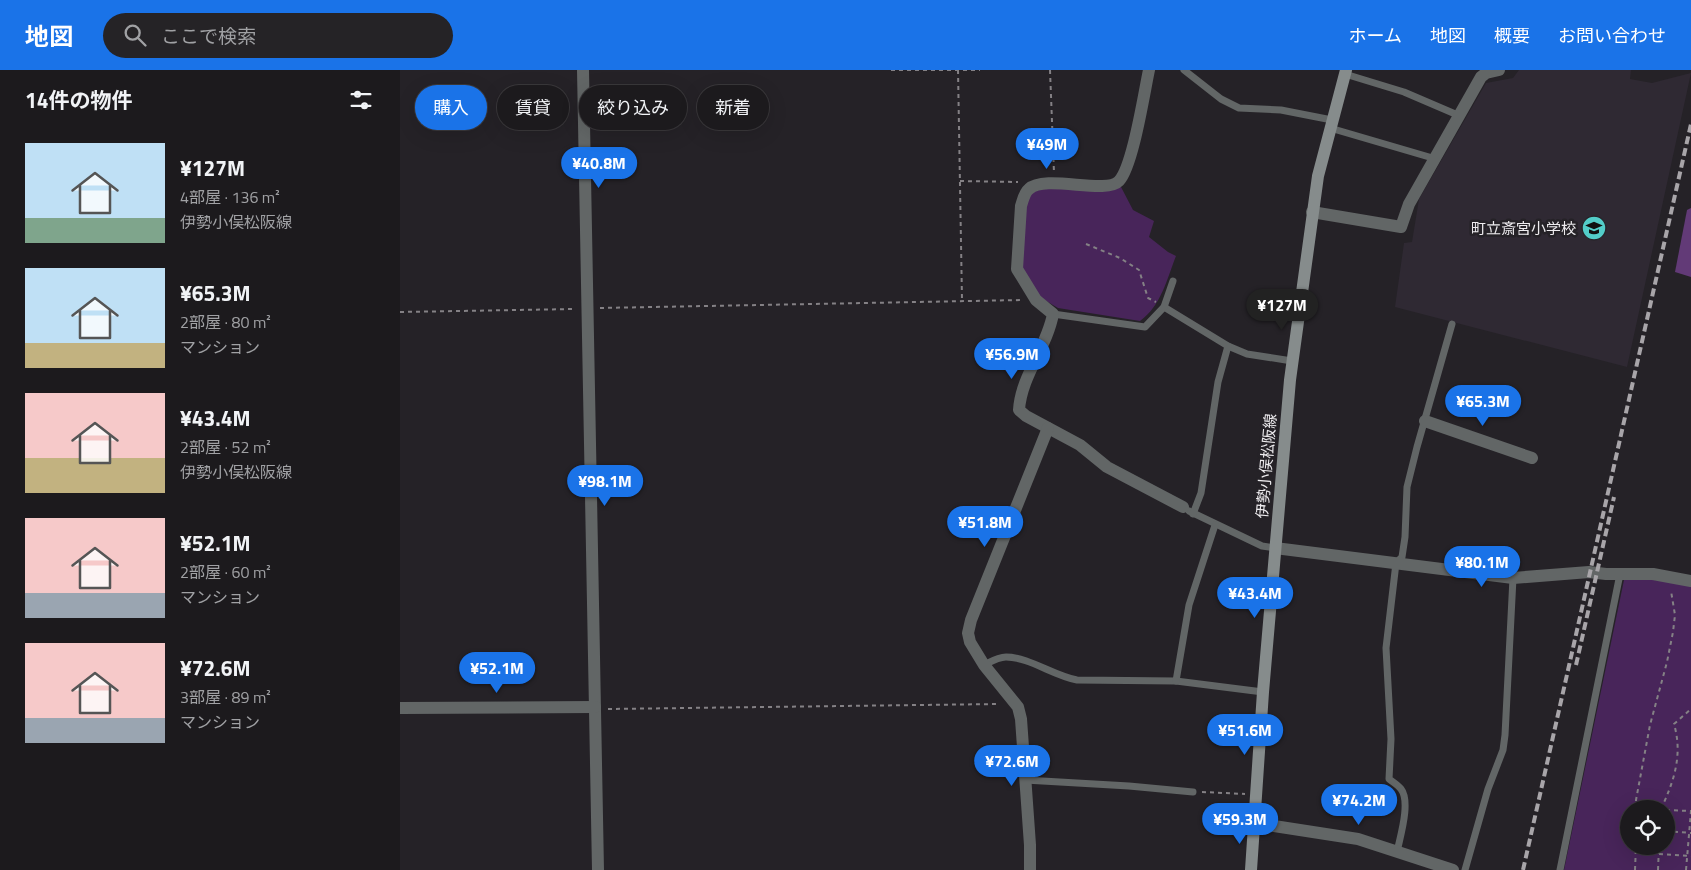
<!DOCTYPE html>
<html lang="ja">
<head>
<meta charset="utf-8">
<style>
  body { margin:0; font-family:"Titillium Web","Noto Sans JP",sans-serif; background:#252326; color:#f1f3f6; height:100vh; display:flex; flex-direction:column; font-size:19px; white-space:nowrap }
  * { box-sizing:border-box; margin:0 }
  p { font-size:16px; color:#a0a1a4 }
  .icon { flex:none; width:28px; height:28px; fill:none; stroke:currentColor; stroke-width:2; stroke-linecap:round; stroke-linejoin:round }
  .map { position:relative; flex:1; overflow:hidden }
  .panel { display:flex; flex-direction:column; background:#1c1a1d; width:400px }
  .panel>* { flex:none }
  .banner { position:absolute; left:15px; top:15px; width:475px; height:45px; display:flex; gap:10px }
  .controls { position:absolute; left:1220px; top:730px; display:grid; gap:10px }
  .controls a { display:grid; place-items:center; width:55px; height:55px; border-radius:50%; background:#1c1a1d; box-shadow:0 5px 20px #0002,0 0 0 1px #3a383b; font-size:25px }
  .price { position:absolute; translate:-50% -42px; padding:0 11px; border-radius:18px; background:#1a73e8; color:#fff; font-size:16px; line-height:32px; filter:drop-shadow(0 1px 2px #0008) }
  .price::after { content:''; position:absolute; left:50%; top:30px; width:15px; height:11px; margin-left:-8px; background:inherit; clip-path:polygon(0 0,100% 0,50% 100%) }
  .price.current { background:#222; color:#fff }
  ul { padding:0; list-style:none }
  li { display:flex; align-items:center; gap:15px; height:125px; padding:0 25px }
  li span { display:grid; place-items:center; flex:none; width:140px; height:100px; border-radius:0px; color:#555 }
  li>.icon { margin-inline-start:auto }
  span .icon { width:60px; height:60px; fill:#fffc; stroke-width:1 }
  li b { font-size:21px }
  h2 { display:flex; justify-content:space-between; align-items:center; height:60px; padding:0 25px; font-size:21px }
  .pill { padding:0 18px; border-radius:22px; background:#1c1a1d; box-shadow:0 5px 20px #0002,0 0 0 1px #3a383b; font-size:18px; line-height:45px }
  .pill.current { background:#1a73e8; color:#fff }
  header { display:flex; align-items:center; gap:30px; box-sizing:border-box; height:70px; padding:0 25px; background:#1a73e8; color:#fff }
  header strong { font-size:24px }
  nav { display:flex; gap:28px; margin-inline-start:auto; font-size:18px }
  .search { width:350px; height:45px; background:#252326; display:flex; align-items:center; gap:12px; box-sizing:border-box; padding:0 18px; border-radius:28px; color:#a0a1a4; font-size:19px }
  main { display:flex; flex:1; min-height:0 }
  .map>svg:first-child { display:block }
  .built { fill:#2f2933 }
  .green { fill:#48255a; fill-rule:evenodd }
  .forest { fill:#623a77 }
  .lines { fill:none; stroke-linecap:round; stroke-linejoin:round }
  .path { stroke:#848185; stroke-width:2; stroke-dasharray:4 4; stroke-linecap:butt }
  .service { stroke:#626666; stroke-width:7 }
  .minor { stroke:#626666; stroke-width:12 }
  .tertiary { stroke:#626666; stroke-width:12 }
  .secondary { stroke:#868c8c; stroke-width:12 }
  .rail { stroke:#a8a5a9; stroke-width:4; stroke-dasharray:8 4; stroke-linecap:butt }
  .labels { text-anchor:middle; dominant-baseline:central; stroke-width:5; stroke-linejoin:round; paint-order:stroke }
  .poi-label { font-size:15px; fill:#eeecef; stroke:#252227; text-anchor:end }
  .street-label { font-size:15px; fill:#eeecef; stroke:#252227 }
</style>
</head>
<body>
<header>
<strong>地図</strong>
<div class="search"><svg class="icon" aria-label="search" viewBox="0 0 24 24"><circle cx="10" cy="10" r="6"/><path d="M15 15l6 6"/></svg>ここで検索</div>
<nav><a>ホーム</a><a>地図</a><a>概要</a><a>お問い合わせ</a></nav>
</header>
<main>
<section class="panel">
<h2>14件の物件<svg class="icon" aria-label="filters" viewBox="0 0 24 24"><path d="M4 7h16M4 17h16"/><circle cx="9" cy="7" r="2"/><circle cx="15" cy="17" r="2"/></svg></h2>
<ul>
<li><span style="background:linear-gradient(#bfe0f5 75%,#7fa58c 0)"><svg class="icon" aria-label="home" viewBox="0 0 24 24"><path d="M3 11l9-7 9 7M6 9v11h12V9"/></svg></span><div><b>¥127M</b><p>4部屋 · 136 m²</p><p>伊勢小俣松阪線</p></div></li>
<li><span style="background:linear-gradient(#bfe0f5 75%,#c2b280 0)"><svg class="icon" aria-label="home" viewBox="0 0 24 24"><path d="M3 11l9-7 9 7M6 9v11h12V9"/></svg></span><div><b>¥65.3M</b><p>2部屋 · 80 m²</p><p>マンション</p></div></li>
<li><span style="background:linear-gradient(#f6c9c9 65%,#c2b280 0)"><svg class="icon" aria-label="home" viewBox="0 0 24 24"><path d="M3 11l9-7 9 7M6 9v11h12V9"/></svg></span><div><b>¥43.4M</b><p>2部屋 · 52 m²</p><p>伊勢小俣松阪線</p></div></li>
<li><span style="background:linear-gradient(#f6c9c9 75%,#9aa5b1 0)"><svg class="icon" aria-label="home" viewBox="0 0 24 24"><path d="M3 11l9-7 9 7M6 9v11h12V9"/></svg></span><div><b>¥52.1M</b><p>2部屋 · 60 m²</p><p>マンション</p></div></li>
<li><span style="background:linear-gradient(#f6c9c9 75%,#9aa5b1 0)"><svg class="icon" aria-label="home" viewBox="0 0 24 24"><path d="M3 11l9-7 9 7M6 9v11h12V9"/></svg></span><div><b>¥72.6M</b><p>3部屋 · 89 m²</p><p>マンション</p></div></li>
</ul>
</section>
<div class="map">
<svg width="1291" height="800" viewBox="0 0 1291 800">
  <rect width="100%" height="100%" fill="#252227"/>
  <!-- built -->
  <polygon class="built" points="1119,0 1231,0 1230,9 1252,13 1291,3 1227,297 995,237 1004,173 1012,172 1019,129 1086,13 1113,8"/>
  <!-- green -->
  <g class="green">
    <path d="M 721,117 L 733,140 L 754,151 L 749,167 L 768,182 L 776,186 C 767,209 761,236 740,251 L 658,238 L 638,226 L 620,196 L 624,135 L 633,119 Z"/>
    <path d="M 1246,509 L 1291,515 L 1291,800 L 1164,800 L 1224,510 ZM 1229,739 L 1266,739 L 1266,776 L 1229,776 Z"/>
  </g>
  <!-- forest -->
  <polygon class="forest" points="1291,138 1291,207 1275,202 1287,140"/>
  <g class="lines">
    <!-- path -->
    <g class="path">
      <polyline points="491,0 580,0"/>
      <polyline points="558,0 562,230"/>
      <polyline points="650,0 654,103"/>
      <polyline points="560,111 618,112"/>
      <polyline points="686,174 720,188 739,200 748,228 756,232"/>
      <polyline points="200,238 623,230"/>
      <polyline points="0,242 175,239"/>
      <polyline points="208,639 598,634"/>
      <polyline points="802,722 845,724"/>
      <polyline points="1236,739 1236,730 1250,655 1267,592 1273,562 1275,545 1271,521"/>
      <path d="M 1261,739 C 1274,711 1283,685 1274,654 L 1291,639"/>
      <polyline points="1266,740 1291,741"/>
      <polyline points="1266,761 1291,763"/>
      <polyline points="1259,784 1291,786"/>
      <polyline points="1235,800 1236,776"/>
      <polyline points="1258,800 1259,776"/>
      <polyline points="1286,800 1291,741"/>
    </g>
    <!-- service -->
    <g class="service">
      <polyline points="784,0 821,29 839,38 881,40 932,50"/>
      <polyline points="945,4 1004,22 1060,46"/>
      <polyline points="930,58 1036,89"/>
      <polyline points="764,237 828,276 847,284 892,291"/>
      <polyline points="653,244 745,257 764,237 773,211"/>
      <polyline points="789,441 862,476 875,478"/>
      <polyline points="793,444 801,423 818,312 828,276"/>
      <path d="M 584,595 C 590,592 598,587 606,587 C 629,587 654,606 677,610 L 776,611 L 863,622"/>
      <polyline points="776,611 789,535 815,455"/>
      <polyline points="625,710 729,716 793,722"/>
      <path d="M 997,782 C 1000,767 1011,732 1001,719 C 998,715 993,712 989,709 L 991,669 L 986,578 L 996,493 L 1002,487 L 1005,467 L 1007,417 L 1017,377 L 1052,254"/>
      <polyline points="1065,800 1088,719 1103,680 1105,665 1113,508"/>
      <polyline points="1160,800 1220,504"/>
    </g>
    <!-- minor -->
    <g class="minor">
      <path d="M 749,0 C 744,23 733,96 719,111 C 706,125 645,104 629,119 C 624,123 623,130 621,136 L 617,199 L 636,230 L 653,244 C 647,277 621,306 619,340 L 626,346 L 680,375 L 707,397 L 783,437"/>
      <polyline points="912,142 1001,157 1009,134 1081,7 1086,3 1099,0"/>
      <polyline points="1025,351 1132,388"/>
      <polyline points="875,478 1113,508 1189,502 1206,504 1253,504 1291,511"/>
      <polyline points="855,753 958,769 1053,800"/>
      <polyline points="630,800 630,775 621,649 618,637 584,595 570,572 568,563 571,550 648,358"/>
    </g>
    <!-- tertiary -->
    <g class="tertiary">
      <polyline points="183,0 198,800"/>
      <polyline points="0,638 195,637"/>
    </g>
    <!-- secondary -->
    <polyline class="secondary" points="851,800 863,622 890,310 918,106 946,0"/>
    <!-- rail -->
    <g class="rail">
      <polyline points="1176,595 1214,427"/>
      <polyline points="1123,800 1291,54"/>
    </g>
  </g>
  <!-- icons -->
  <defs>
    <g id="school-disc" transform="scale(1.25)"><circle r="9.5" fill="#53cdc9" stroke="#252227"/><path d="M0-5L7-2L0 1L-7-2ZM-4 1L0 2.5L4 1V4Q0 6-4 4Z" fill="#111"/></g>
  </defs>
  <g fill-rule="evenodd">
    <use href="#school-disc" x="1194" y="158"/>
  </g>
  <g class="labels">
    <!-- poi labels -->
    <g class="poi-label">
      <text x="1176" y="158">町立斎宮小学校</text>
    </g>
    <!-- street labels -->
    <g class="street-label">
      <text transform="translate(866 396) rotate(-85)">伊勢小俣松阪線</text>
    </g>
  </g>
</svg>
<div class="controls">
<a><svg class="icon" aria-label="locate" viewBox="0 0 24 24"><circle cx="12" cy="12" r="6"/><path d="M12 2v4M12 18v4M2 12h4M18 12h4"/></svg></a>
</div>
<b class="price" style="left:647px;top:100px">¥49M</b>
<b class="price" style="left:199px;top:119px">¥40.8M</b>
<b class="price current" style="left:882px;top:261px">¥127M</b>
<b class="price" style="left:612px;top:310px">¥56.9M</b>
<b class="price" style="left:1083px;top:357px">¥65.3M</b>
<b class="price" style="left:205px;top:437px">¥98.1M</b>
<b class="price" style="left:585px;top:478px">¥51.8M</b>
<b class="price" style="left:1082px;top:518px">¥80.1M</b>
<b class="price" style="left:855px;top:549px">¥43.4M</b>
<b class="price" style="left:97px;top:624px">¥52.1M</b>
<b class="price" style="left:845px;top:686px">¥51.6M</b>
<b class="price" style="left:612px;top:717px">¥72.6M</b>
<b class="price" style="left:959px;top:756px">¥74.2M</b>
<b class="price" style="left:840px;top:775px">¥59.3M</b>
<div class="banner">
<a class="pill current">購入</a>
<a class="pill">賃貸</a>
<a class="pill">絞り込み</a>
<a class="pill">新着</a>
</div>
</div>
</main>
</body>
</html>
